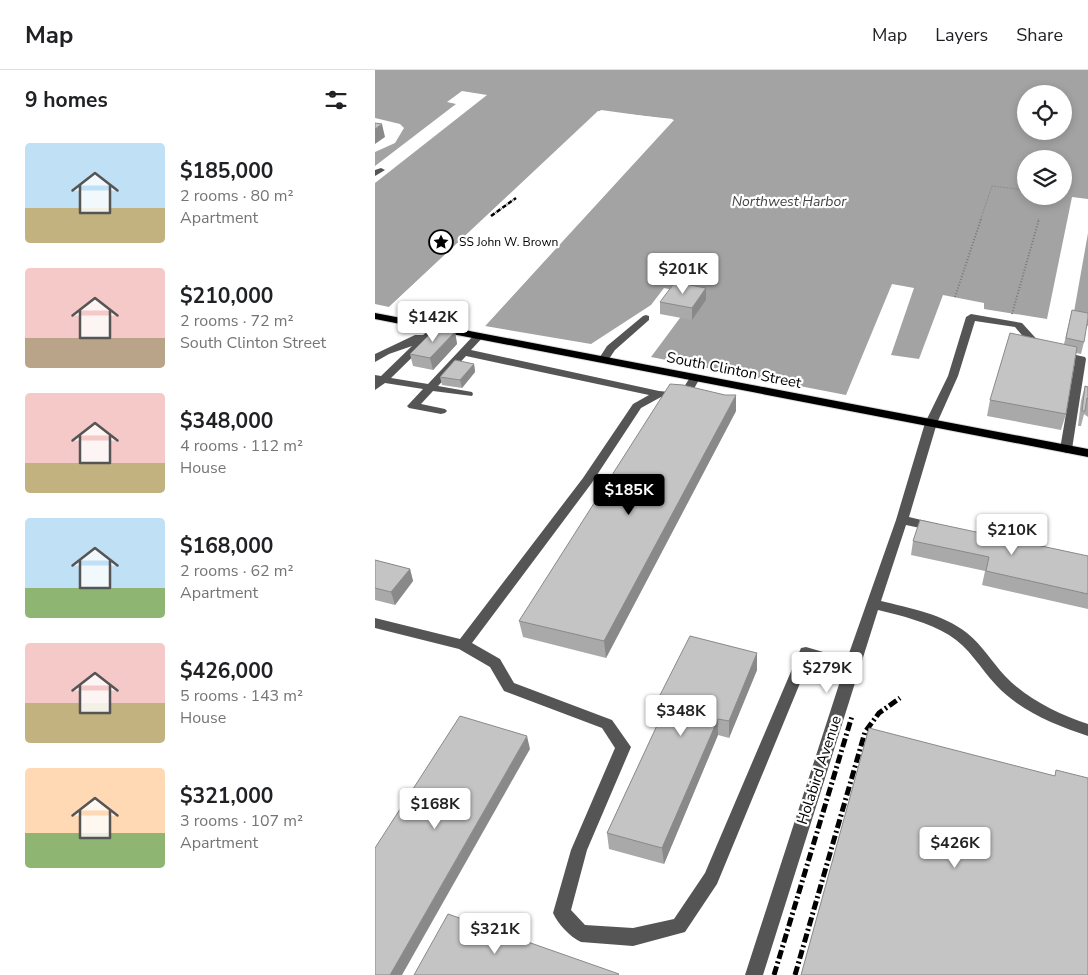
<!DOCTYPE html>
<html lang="en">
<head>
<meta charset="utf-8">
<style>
  body { margin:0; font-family:"Nunito Sans",sans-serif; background:#f6f6f6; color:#202124; height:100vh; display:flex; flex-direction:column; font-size:19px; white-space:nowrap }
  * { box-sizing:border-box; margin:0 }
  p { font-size:16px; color:#757577 }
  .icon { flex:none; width:28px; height:28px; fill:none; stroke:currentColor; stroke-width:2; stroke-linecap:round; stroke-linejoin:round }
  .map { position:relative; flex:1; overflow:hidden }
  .panel { display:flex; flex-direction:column; background:#fff; width:375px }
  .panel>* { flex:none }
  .controls { position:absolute; left:642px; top:15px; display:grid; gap:10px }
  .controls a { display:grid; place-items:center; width:55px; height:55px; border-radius:50%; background:#fff; box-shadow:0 2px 8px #0003; font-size:25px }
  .price { position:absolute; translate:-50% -42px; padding:0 11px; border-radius:5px; background:#fff; color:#222; font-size:16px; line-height:32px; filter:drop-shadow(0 1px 2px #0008) }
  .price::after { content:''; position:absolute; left:50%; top:30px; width:15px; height:11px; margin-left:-8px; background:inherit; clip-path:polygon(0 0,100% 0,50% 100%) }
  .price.active { background:#000; color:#fff }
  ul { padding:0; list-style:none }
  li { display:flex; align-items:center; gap:15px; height:125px; padding:0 25px }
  li span { display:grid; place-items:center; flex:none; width:140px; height:100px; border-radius:5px; color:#555 }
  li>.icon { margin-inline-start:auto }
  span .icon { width:60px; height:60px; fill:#fffc; stroke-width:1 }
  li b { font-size:21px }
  h2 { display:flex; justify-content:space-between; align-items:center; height:60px; padding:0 25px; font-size:21px }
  header { display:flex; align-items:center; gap:30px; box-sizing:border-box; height:70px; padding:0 25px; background:#fff; border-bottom:1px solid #e0e0e0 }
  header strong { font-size:24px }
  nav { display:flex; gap:28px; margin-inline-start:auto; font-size:18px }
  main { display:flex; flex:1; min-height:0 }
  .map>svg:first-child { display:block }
  .water { fill:#a3a3a3; fill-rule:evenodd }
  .pier { fill:#fff }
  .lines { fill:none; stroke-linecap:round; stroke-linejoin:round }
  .major-casing { stroke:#dbdbdb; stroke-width:2 }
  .path-far1 { stroke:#777; stroke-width:1; stroke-dasharray:0.5 1; stroke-linecap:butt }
  .path { stroke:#777; stroke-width:2; stroke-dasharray:1 2; stroke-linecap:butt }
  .minor { fill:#555; fill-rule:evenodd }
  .major { fill:#000; fill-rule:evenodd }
  .rail-far1 { stroke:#000; stroke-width:2.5; stroke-dasharray:4.5 1 0.5 1; stroke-linecap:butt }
  .rail { stroke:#000; stroke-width:5; stroke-dasharray:9 3 2 3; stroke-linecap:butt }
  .wall { fill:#a9a9a9 }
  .shaded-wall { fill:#898989 }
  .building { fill:#c4c4c4; stroke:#898989 }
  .labels { text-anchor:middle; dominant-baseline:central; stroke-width:4.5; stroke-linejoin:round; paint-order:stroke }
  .far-poi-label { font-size:12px; fill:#000; stroke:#fff; text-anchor:start }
  .far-water-label { font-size:14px; font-style:italic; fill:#444; stroke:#fff }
  .street-label { font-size:15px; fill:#000; stroke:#fff }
</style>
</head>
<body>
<header>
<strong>Map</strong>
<nav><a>Map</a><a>Layers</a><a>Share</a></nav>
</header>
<main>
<section class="panel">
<h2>9 homes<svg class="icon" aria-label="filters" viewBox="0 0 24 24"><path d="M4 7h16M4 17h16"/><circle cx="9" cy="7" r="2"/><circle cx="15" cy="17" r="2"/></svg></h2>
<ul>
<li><span style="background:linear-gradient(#bfe0f5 65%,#c2b280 0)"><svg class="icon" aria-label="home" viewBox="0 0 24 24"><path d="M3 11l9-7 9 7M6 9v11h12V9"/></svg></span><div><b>$185,000</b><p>2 rooms · 80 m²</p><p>Apartment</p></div></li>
<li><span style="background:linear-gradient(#f6c9c9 70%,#b9a48a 0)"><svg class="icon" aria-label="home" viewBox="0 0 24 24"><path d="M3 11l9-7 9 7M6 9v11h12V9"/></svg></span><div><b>$210,000</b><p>2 rooms · 72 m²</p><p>South Clinton Street</p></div></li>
<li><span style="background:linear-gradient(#f6c9c9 70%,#c2b280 0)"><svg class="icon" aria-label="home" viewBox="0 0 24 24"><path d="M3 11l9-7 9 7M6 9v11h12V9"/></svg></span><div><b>$348,000</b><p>4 rooms · 112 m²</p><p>House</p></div></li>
<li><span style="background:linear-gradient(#bfe0f5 70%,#8fb573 0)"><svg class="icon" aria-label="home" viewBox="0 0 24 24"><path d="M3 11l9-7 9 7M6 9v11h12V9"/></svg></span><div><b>$168,000</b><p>2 rooms · 62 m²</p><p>Apartment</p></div></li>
<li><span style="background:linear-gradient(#f6c9c9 60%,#c2b280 0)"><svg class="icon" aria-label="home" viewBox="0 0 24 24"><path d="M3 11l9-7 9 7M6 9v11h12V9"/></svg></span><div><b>$426,000</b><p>5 rooms · 143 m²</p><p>House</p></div></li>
<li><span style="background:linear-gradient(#ffd9b3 65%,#8fb573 0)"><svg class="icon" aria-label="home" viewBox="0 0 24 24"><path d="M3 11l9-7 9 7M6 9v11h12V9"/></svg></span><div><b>$321,000</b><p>3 rooms · 107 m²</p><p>Apartment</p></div></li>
</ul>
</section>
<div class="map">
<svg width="713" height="905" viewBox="0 0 713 905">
  <rect width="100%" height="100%" fill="#fff"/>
  <!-- water -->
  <g class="water">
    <path d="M 0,0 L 713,0 L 713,129 L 697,127 L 672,249 L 609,239 L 609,233 L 568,225 L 544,289 L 516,285 L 539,218 L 517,214 L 471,325 L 276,287 L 322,225 L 289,218 L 276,235 L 216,274 L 110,256 L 298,49 L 223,41 L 14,237 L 0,234 L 0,113 L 112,25 L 87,21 L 72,32 L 81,34 L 0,96 L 0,82 L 20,73 L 29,58 L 25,54 L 0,48 ZM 651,24 L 689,24 L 689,61 L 651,61 ZM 651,89 L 689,89 L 689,126 L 651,126 Z"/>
    <polygon points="713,163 713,256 697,253"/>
  </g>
  <!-- pier -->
  <polygon class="pier" points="226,40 299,50 110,256 107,256 295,51 229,42 224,43 17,238 14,237"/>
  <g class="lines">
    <!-- major casing -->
    <g class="major-casing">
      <polygon id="major" points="0,243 713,379 713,387 0,249"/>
    </g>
    <!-- path-far1 -->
    <g class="path-far1">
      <polyline points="605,151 617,116 651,120"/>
      <polyline points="663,151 664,148"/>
    </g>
    <!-- path -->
    <g class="path">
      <polyline points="580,227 606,149"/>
      <polyline points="637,244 664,149"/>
    </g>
    <!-- minor -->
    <g class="minor">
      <polygon points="6,98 10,100 0,106 0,100"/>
      <path d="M 596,244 L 647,253 L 667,275 L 679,280 L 710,287 L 711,289 L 697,379 L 691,383 L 685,379 L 700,291 L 672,285 L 659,279 L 640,257 L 600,251 L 583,306 L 562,353 L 534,447 L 563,454 L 565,457 L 559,461 L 531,455 L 506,531 C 534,538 568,544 592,563 C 607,575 617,592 630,606 C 652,629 683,644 713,654 L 713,666 C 680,655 645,641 621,615 C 605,598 594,577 574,565 C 553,552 527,546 503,540 L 388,905 L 370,905 L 469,599 L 435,589 L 342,814 L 310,862 L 258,876 L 206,872 C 195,867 183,854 178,843 L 196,780 L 240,678 L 227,658 L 129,621 L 115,597 L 84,579 L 0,558 L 0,548 L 85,569 L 208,408 L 258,334 L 274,325 L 91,286 L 63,316 L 97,322 L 98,324 L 97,326 L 58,321 L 46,334 L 70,339 L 72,341 L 70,343 L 66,344 L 34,338 L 32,336 L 34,334 L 48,319 L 10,313 L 0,320 L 0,305 L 6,306 L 37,276 L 14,284 L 0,292 L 0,284 L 40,265 L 48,265 L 61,255 L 65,256 L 65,260 L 16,308 L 53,314 L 100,264 L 104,263 L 109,266 L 96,280 L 284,321 L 305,323 L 316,306 L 320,305 L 325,308 L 316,324 L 319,327 L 318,329 L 286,327 L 266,338 L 216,414 L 97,573 L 125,589 L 139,613 L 237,650 L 256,677 L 212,780 L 196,840 L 210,855 L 258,858 L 299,849 L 330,803 L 426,578 L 431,577 L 472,589 L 521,450 L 550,353 L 573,306 L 591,247 Z"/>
      <polygon points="271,245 274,246 274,250 240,280 232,292 224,292 223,290 232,276 268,246"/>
    </g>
    <!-- major -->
    <use href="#major" class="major"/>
    <!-- rail-far1 -->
    <polyline class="rail-far1" points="116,146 141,128"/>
    <!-- rail -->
    <g class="rail">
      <polyline points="399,905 477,646"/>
      <polyline points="420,905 490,662 504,643 525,628"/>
    </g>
  </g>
  <!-- wall -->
  <g class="wall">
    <polygon points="331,230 317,250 285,244 285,232"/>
    <polygon points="697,240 709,272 706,284 701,283 691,344 686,360 612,346 615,330 689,274"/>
    <polygon points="80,262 82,274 58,300 38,296 35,284"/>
    <polygon points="99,294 100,302 87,318 67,315 65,307"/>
    <polygon points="710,316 713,317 713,347 709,344 706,356 703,356 706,331"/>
    <polygon points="361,341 231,588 148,567 144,551"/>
    <polygon points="538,471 713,486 713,539 607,515 610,501 536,485"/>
    <polygon points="0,490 35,499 38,511 20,535 0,530"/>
    <polygon points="382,583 382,600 354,668 343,665 289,794 234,779 232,763 286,648 284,647 282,631"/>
  </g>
  <!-- shaded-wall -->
  <g class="shaded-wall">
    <polygon points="7,54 10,67 0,74 0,59"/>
    <polygon points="331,218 331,230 317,250 317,238"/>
    <polygon points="80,262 82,274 58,300 55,288"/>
    <polygon points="99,294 100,302 87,318 85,310"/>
    <polygon points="361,325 361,341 231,588 229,571"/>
    <polygon points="35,499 38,511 20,535 16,522"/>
    <polygon points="382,583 382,600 354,668 354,651"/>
    <polygon points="343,649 343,665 289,794 287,778"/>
    <polygon points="152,666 155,679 27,905 15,905"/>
  </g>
  <!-- building -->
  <g class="building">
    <polygon points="0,53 7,54 0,59"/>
    <polygon points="300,212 331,218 317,238 285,232"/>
    <polygon points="697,240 713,243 713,248 709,272 691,268"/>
    <polygon points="61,258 80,262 55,288 35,284"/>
    <polygon points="635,263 702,277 691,344 615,330"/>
    <polygon points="80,290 99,294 85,310 65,307"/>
    <polygon points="295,314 308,315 350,325 361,325 229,571 144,551"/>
    <polygon points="710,316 713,317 713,329 712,328 710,341 707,341"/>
    <polygon points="545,450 713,486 713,524 611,501 614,487 538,471"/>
    <polygon points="0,490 35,499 16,522 0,518"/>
    <polygon points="315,566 382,583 354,651 343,649 287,778 232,763 292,634 282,631"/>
    <polygon points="85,646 152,666 15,905 0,905 0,778"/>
    <polygon points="494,658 680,706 681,700 713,708 713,905 426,905"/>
    <polygon points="73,844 244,904 243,905 39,905"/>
  </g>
  <!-- icons -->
  <defs>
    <g id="sight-ring" transform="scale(1.25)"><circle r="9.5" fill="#fff" stroke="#000" stroke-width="1.5"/><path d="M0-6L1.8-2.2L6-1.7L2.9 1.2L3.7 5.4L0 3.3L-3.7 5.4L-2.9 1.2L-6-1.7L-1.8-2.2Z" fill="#000"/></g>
  </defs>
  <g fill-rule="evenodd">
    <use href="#sight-ring" x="66" y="172"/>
  </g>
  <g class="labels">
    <!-- far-poi labels -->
    <g class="far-poi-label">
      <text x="84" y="172">SS John W. Brown</text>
    </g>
    <!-- far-water labels -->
    <g class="far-water-label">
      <text x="414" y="131">Northwest Harbor</text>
    </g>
    <!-- street labels -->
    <g class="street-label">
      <text transform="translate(359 300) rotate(11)">South Clinton Street</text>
      <text transform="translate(444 700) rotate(-72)">Holabird Avenue</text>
    </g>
  </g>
</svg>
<div class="controls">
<a><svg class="icon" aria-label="locate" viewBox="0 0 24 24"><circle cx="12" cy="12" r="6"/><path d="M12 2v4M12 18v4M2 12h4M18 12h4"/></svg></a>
<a><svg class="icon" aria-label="layers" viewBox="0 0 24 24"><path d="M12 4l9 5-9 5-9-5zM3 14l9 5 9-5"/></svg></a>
</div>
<b class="price" style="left:308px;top:225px">$201K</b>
<b class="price" style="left:58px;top:273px">$142K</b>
<b class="price active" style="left:254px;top:446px">$185K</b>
<b class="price" style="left:637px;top:486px">$210K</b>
<b class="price" style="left:452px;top:624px">$279K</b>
<b class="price" style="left:306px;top:667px">$348K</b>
<b class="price" style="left:60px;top:760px">$168K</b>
<b class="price" style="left:580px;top:799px">$426K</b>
<b class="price" style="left:120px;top:885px">$321K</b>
</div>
</main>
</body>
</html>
